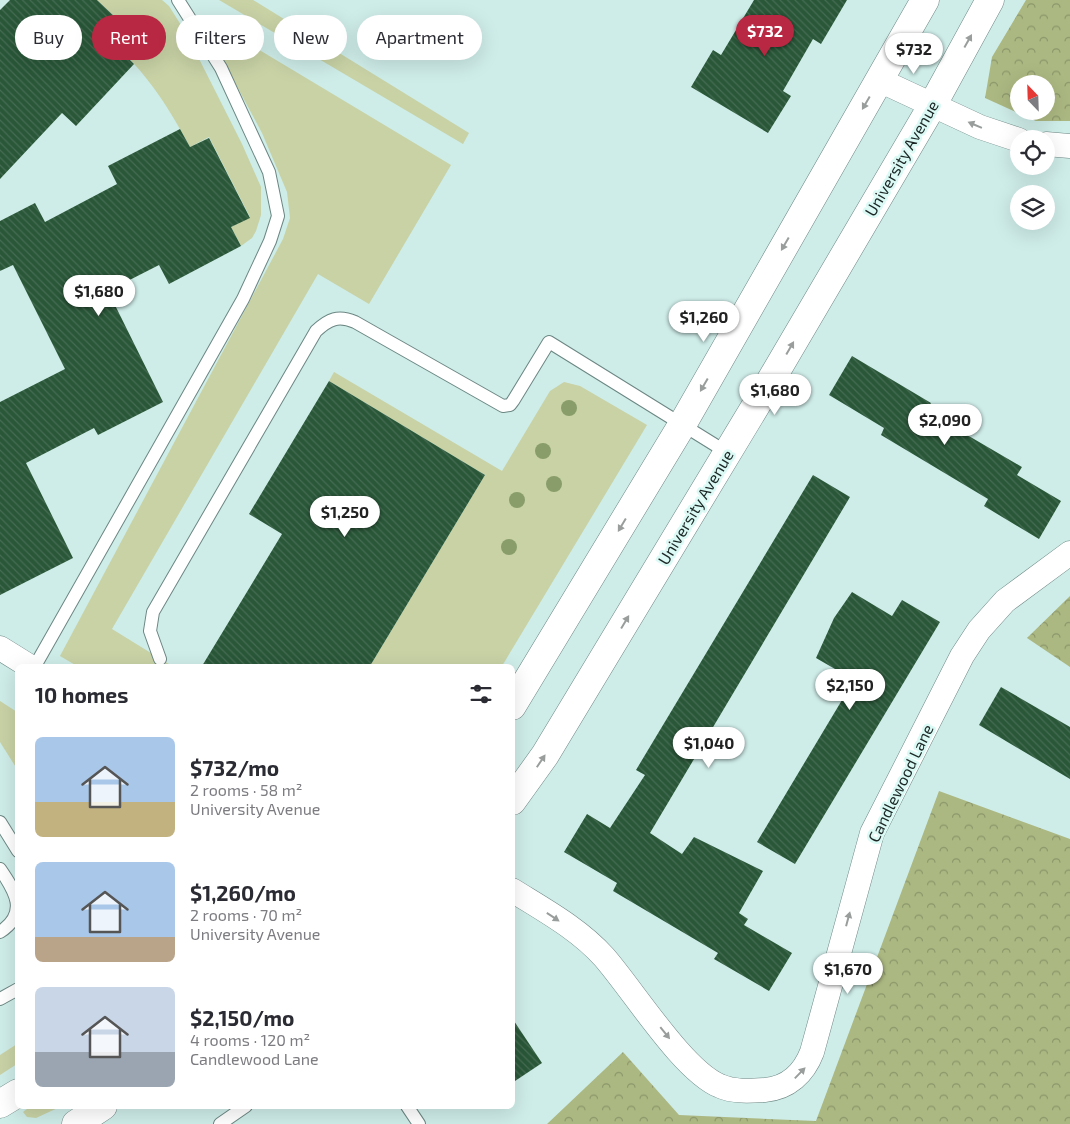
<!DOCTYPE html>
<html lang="en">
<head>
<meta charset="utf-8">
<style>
  body { margin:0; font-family:"Exo 2",sans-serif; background:#f7f7f7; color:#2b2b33; height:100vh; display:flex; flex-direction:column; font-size:19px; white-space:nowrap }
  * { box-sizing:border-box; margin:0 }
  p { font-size:16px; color:#7c7c81 }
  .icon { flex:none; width:28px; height:28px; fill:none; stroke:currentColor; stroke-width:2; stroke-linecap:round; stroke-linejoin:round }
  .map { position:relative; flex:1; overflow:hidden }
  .details { position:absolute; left:15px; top:664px; width:500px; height:445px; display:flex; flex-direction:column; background:#fff; border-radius:8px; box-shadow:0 5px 20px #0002 }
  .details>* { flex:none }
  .top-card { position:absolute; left:15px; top:15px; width:500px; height:45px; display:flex; gap:10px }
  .needle { width:32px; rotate:337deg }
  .fabs { position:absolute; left:1010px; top:75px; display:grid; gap:10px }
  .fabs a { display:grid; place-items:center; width:45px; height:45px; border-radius:50%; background:#fff; box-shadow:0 5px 20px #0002; font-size:25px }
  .price { position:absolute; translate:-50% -42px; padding:0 11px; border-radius:18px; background:#fff; color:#222; font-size:16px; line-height:32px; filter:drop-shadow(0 1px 2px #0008) }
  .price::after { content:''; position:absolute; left:50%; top:30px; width:15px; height:11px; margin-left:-8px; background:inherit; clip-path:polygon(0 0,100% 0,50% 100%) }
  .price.selected { background:#b92842; color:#fff }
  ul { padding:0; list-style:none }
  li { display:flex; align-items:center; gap:15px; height:125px; padding:0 20px }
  li span { display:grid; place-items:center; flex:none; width:140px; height:100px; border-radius:8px; color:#555 }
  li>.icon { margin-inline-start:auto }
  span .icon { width:60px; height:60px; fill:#fffc; stroke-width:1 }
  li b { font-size:21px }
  h2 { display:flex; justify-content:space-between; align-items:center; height:60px; padding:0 20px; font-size:21px }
  .pill { padding:0 18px; border-radius:22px; background:#fff; box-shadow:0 5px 20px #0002; font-size:18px; line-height:45px }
  .pill.selected { background:#b92842; color:#fff }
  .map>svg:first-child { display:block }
  .grass { fill:#c8d2a5 }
  .forest { fill:url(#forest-crowns); fill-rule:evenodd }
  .building { fill:url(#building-back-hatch) }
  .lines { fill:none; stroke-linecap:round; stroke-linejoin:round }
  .lane-casing { stroke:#6c8783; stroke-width:14 }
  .street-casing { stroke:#6c8783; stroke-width:25 }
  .secondary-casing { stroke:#6c8783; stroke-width:29 }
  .lane { stroke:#fff; stroke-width:12 }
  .street { stroke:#fff; stroke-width:24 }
  .secondary { stroke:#fff; stroke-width:28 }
  .tree { fill:#899d6a }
  .oneway { fill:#999e9d }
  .labels { text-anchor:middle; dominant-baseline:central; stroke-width:5; stroke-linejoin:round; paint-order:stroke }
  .street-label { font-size:16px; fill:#1c2725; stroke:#dbfaf5 }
</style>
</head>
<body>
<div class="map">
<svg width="1070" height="1124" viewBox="0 0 1070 1124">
  <defs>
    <pattern id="forest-crowns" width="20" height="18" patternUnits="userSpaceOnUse" patternTransform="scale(1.25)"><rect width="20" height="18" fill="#acb882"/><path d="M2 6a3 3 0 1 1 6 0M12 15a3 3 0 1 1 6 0" fill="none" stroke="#8b966a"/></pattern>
    <pattern id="building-back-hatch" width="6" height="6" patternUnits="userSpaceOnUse" patternTransform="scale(1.25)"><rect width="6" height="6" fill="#295738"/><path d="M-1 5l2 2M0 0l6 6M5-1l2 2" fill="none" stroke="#466c53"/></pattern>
  </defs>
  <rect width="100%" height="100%" fill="#ceece8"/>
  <!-- grass -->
  <g class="grass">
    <path d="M 97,0 L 162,0 L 169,6 L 186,33 L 242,144 L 261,187 L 261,215 L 256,231 L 252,238 L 241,246 L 231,227 L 250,217 L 209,137 L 190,147 C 172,113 149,76 120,50 L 134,35 Z"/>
    <polygon points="219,0 253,0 469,133 463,144"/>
    <polygon points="214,31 225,31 236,36 451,165 369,304 318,274 112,629 172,666 77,666 60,656 283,239 290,218 287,192 262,133 212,40"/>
    <polygon points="334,372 502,471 550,391 564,382 580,386 647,425 502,666 370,666 485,475 329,381"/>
    <polygon points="0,701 17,712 17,769 0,742"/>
    <polygon points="17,1044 17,1064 0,1075 0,1055"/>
    <polygon points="31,1106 62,1106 36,1118 27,1117 23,1112"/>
  </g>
  <!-- forest -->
  <g class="forest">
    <path d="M 1026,0 L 1070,0 L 1070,121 L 1036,121 L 985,98 L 992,57 ZM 1019,84 L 1046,84 L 1046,111 L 1019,111 Z"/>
    <polygon points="1070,596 1070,667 1027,638"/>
    <polygon points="939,791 1070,839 1070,1124 547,1124 623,1052 679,1115 816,1121"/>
  </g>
  <!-- building -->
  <g class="building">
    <polygon points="10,0 97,0 134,35 120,50 134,64 76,126 62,113 0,179 0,10"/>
    <polygon points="754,0 847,0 821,44 813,39 783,91 791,96 768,133 691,87 713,50 721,55"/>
    <polygon points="180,129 190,147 209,138 250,218 231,227 241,246 169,284 159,265 108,291 163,402 98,435 94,428 26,463 73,558 0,595 0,402 65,369 13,265 0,271 0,221 35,203 45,222 117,184 108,166"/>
    <polygon points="852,356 931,403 926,411 1022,467 1017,475 1061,501 1039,539 984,506 988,499 881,435 884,428 829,395"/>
    <polygon points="329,381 485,475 370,666 202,666 282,534 249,514"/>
    <polygon points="813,475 850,497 650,833 682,854 694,837 763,871 739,913 748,919 744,925 792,953 769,991 714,959 718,953 613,891 617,883 564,852 587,814 610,828 645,775 636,770"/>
    <polygon points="852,592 892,616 902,600 940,622 795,864 757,842 854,680 816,658 834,618"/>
    <polygon points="1001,687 1070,727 1070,779 979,725"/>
    <polygon points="512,1018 542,1063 512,1083"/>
  </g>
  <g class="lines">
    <!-- lane casing -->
    <g class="lane-casing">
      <g id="lane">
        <path d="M 160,659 L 150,631 L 153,612 L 316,331 C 329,319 338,315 355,322 L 503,406 L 510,405 L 513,401 L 549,342 L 728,453"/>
        <polyline points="35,666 243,299 270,241 278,216 269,172 221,68 178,0"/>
        <polyline points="0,822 18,851"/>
        <path d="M 0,869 C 15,891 29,913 0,932"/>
        <polyline points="0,999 18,989"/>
        <polyline points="407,1106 419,1124"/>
        <polyline points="220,1124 246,1106"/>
      </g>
    </g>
    <!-- street casing -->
    <g class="street-casing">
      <g id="street">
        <polyline points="879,80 980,127 1019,140"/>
        <polyline points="1046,144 1070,146"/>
        <polyline points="0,648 29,666"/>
        <path d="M 512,890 C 544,910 579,929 604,957 C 633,990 683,1071 720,1086 C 733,1092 750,1091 765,1090 C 788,1088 804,1073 812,1052 L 872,833 L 962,656 L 979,630 L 1005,601 L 1070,553"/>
      </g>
    </g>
    <!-- secondary casing -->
    <g class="secondary-casing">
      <g id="secondary">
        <polyline points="512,706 682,425 925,0"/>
        <polyline points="512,801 545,755 761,397 932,106 990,0"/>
        <polyline points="0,1104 18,1093"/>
        <polyline points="76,1124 103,1106"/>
      </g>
    </g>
    <!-- lane -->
    <use href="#lane" class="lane"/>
    <!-- street -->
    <use href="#street" class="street"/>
    <!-- secondary -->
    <use href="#secondary" class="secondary"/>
  </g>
  <!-- trees -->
  <g class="tree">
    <circle cx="569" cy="408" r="8"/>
    <circle cx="543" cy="451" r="8"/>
    <circle cx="554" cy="484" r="8"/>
    <circle cx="517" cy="500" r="8"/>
    <circle cx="509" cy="547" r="8"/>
  </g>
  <!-- one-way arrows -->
  <defs><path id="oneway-solid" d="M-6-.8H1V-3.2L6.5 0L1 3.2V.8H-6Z" transform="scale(1.25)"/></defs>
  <g class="oneway">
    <use href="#oneway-solid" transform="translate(968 41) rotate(-61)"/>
    <use href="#oneway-solid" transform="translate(866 103) rotate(120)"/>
    <use href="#oneway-solid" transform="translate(975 125) rotate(-157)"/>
    <use href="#oneway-solid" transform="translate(785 244) rotate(120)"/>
    <use href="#oneway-solid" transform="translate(790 348) rotate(-60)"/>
    <use href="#oneway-solid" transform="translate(704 385) rotate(120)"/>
    <use href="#oneway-solid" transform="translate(622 525) rotate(121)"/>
    <use href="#oneway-solid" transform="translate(625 622) rotate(-59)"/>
    <use href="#oneway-solid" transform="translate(541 761) rotate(-56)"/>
    <use href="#oneway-solid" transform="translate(553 917) rotate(34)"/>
    <use href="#oneway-solid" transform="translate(848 919) rotate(-75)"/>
    <use href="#oneway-solid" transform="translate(665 1033) rotate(51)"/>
    <use href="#oneway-solid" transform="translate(800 1073) rotate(-46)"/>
  </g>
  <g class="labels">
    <!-- street labels -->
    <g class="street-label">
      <text transform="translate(901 158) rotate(-60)">University Avenue</text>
      <text transform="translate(695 507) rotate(-59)">University Avenue</text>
      <text transform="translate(900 783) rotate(-64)">Candlewood Lane</text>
    </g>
  </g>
</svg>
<div class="fabs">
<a><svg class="needle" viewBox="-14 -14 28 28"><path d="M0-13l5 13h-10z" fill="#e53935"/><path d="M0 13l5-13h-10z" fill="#7c7c81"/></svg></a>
<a><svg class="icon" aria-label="locate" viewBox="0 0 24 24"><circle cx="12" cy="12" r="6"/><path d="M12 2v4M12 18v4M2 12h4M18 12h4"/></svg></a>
<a><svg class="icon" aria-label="layers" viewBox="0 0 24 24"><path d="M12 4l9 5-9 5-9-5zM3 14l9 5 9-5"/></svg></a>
</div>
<b class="price selected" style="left:765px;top:57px">$732</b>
<b class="price" style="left:914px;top:75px">$732</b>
<b class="price" style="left:99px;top:317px">$1,680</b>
<b class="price" style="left:704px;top:343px">$1,260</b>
<b class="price" style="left:775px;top:416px">$1,680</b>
<b class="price" style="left:945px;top:446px">$2,090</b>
<b class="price" style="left:345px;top:538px">$1,250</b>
<b class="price" style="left:850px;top:711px">$2,150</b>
<b class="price" style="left:709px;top:769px">$1,040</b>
<b class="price" style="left:848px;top:995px">$1,670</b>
<div class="top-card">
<a class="pill">Buy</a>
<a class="pill selected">Rent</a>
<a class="pill">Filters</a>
<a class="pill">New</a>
<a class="pill">Apartment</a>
</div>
<section class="details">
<h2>10 homes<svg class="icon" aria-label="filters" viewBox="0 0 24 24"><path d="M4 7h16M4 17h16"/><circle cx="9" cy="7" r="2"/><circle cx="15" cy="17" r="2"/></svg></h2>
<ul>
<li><span style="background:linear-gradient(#a9c7e8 65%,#c2b280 0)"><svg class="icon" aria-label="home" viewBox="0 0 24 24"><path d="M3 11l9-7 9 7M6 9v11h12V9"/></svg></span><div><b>$732/mo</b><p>2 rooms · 58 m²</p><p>University Avenue</p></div></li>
<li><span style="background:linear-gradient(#a9c7e8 75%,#b9a48a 0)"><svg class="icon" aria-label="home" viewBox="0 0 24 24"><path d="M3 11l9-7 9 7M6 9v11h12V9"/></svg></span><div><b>$1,260/mo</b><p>2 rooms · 70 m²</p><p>University Avenue</p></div></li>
<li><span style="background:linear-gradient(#c9d6e8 65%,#9aa5b1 0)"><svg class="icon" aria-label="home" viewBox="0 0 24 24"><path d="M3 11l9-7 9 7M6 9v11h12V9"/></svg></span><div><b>$2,150/mo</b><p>4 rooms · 120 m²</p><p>Candlewood Lane</p></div></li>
</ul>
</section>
</div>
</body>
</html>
